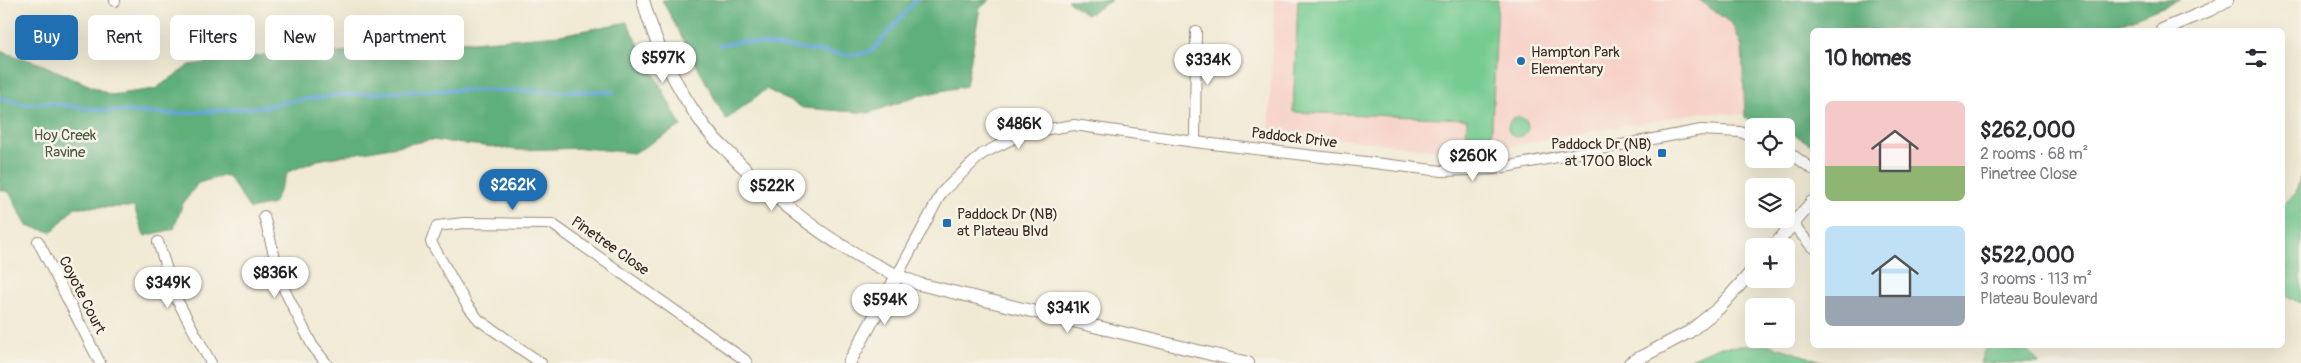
<!DOCTYPE html>
<html lang="en">
<head>
<meta charset="utf-8">
<style>
  body { margin:0; font-family:Pangolin,sans-serif; background:#f2f2f3; color:#2b2b33; height:100vh; display:flex; flex-direction:column; font-size:19px; white-space:nowrap }
  * { box-sizing:border-box; margin:0 }
  p { font-size:16px; color:#7c7c81 }
  .icon { flex:none; width:28px; height:28px; fill:none; stroke:currentColor; stroke-width:2; stroke-linecap:round; stroke-linejoin:round }
  .map { position:relative; flex:1; overflow:hidden }
  .details { position:absolute; left:1810px; top:28px; width:475px; height:320px; display:flex; flex-direction:column; background:#fff; border-radius:8px; box-shadow:0 5px 20px #0002 }
  .details>* { flex:none }
  .banner { position:absolute; left:15px; top:15px; width:475px; height:45px; display:flex; gap:10px }
  .controls { position:absolute; left:1745px; top:118px; display:grid; gap:10px }
  .controls a { display:grid; place-items:center; width:50px; height:50px; border-radius:8px; background:#fff; box-shadow:0 5px 20px #0002; font-size:25px }
  .price { position:absolute; translate:-50% -42px; padding:0 11px; border-radius:18px; background:#fff; color:#222; font-size:16px; line-height:32px; filter:drop-shadow(0 1px 2px #0008) }
  .price::after { content:''; position:absolute; left:50%; top:30px; width:15px; height:11px; margin-left:-8px; background:inherit; clip-path:polygon(0 0,100% 0,50% 100%) }
  .price.selected { background:#1f6fb2; color:#fff }
  ul { padding:0; list-style:none }
  li { display:flex; align-items:center; gap:15px; height:125px; padding:0 15px }
  li span { display:grid; place-items:center; flex:none; width:140px; height:100px; border-radius:8px; color:#555 }
  li>.icon { margin-inline-start:auto }
  span .icon { width:60px; height:60px; fill:#fffc; stroke-width:1 }
  li b { font-size:21px }
  h2 { display:flex; justify-content:space-between; align-items:center; height:60px; padding:0 15px; font-size:21px }
  .tag { padding:0 18px; border-radius:8px; background:#fff; box-shadow:0 5px 20px #0002; font-size:18px; line-height:45px }
  .tag.selected { background:#1f6fb2; color:#fff }
  .map>svg:first-child { display:block }
  .built { fill:#f7d1c8 }
  .green { fill:#74cb90; stroke:#587a57 }
  .forest { fill:#5faf7a; stroke:#4d6c4c }
  .lines { fill:none; stroke-linecap:round; stroke-linejoin:round }
  .stream { stroke:#60a4d5; stroke-width:4 }
  .minor-casing { stroke:#968a79; stroke-width:12 }
  .tertiary-casing { stroke:#968a79; stroke-width:14 }
  .minor { stroke:#fff; stroke-width:10 }
  .tertiary { stroke:#fff; stroke-width:12 }
  .poi-dot { fill:#1f6fb2; stroke:#f7f3e8; stroke-width:2 }
  .labels { text-anchor:middle; dominant-baseline:central; stroke-width:5; stroke-linejoin:round; paint-order:stroke }
  .poi-label { font-size:15px; fill:#3b2a1e; stroke:#f7f3e8; text-anchor:start }
  .park-label { font-size:15px; fill:#4c5a40; stroke:#f7f3e8 }
  .street-label { font-size:15px; fill:#3b2a1e; stroke:#f7f3e8 }
</style>
</head>
<body>
<div class="map">
<svg width="2301" height="363" viewBox="0 0 2301 363">
  <rect width="100%" height="100%" fill="#f7f3e8"/>
  <filter id="ink" filterUnits="userSpaceOnUse"><feTurbulence type="fractalNoise" baseFrequency=".02" numOctaves="2"/><feDisplacementMap in="SourceGraphic" scale="10" xChannelSelector="R" yChannelSelector="G"/><feConvolveMatrix kernelMatrix="1 2 1 2 8 2 1 2 1" color-interpolation-filters="sRGB"/></filter>
  <filter id="wash" filterUnits="userSpaceOnUse"><feTurbulence type="fractalNoise" baseFrequency=".0096" numOctaves="4" result="noise"/><feDisplacementMap in="SourceGraphic" scale="20" xChannelSelector="R" yChannelSelector="G"/><feGaussianBlur stdDeviation="1.12" result="paint"/><feColorMatrix in="noise" values="0 0 0 0 0 0 0 0 0 0 0 0 0 0 0 0 0 1.4 0 .05"/><feComposite in="paint" operator="in"/></filter>
  <g filter="url(#wash)">
    <rect width="100%" height="100%" fill="#f0ead4"/>
    <!-- built -->
    <polygon class="built" points="1274,0 1733,0 1786,126 1744,115 1703,112 1504,147 1464,151 1427,149 1269,130"/>
    <!-- green -->
    <g class="green">
      <polygon points="1298,0 1498,0 1491,147 1466,145 1467,119 1293,112"/>
      <circle cx="1518" cy="127" r="10"/>
      <polygon points="2301,174 2301,303 2283,294 2282,206 2296,193"/>
      <polygon points="1770,345 1827,363 1682,363 1718,347"/>
      <polygon points="1986,345 2023,345 2039,363 1980,363"/>
    </g>
    <!-- forest -->
    <g class="forest">
      <polygon points="662,0 990,0 980,8 966,86 921,95 869,113 803,108 766,89 726,120"/>
      <polygon points="1067,0 1112,0 1087,15"/>
      <polygon points="1699,0 2180,0 2105,30 1812,30 1812,145 1786,130 1786,126 1774,126 1745,118 1742,46 1732,24"/>
      <polygon points="627,22 681,126 634,153 584,148 519,150 431,140 318,160 288,172 273,204 250,209 227,175 198,183 182,205 174,229 144,236 134,207 75,207 52,232 27,226 9,192 0,190 0,51 41,64 111,95 155,89 190,65 263,55 339,53 401,38 472,42 560,35"/>
    </g>
    <g class="lines">
      <!-- stream -->
      <g class="stream">
        <polyline points="720,45 740,41 849,55 861,54 873,50 916,0"/>
        <polyline points="0,98 24,104 48,103 101,110 173,114 266,107 291,101 341,95 444,90 613,92"/>
      </g>
    </g>
  </g>
  <g filter="url(#ink)">
    <g class="lines">
      <!-- minor casing -->
      <g class="minor-casing">
        <g id="minor">
          <polyline points="115,0 115,1"/>
          <polyline points="1195,142 1196,31"/>
          <polyline points="1786,150 1812,169"/>
          <polyline points="264,216 282,285 312,345 326,363"/>
          <polyline points="1793,224 1812,247"/>
          <polyline points="38,241 100,363"/>
          <polyline points="158,242 176,298 211,363"/>
          <polyline points="897,276 942,192 982,154 1024,133 1074,125 1195,142 1442,171 1494,169 1701,130 1740,132 1754,137"/>
          <polyline points="541,363 479,320 467,305 431,242 437,226 464,223 552,224 745,360 747,363"/>
        </g>
      </g>
      <!-- tertiary casing -->
      <g class="tertiary-casing">
        <g id="tertiary">
          <path d="M 643,0 C 655,44 677,89 704,126 C 712,138 725,148 735,159 C 788,212 848,258 919,284 L 1248,363"/>
          <polyline points="2162,30 2212,9 2227,0"/>
          <polyline points="1774,246 1812,202"/>
          <polyline points="849,363 897,276"/>
          <polyline points="1630,363 1689,332 1719,308 1754,269"/>
        </g>
      </g>
      <!-- minor -->
      <use href="#minor" class="minor"/>
      <!-- tertiary -->
      <use href="#tertiary" class="tertiary"/>
    </g>
  </g>
  <!-- markers -->
  <g class="poi-dot">
    <circle cx="1521" cy="61" r="5"/>
    <rect x="1657" y="148" width="10" height="10" rx="2.5"/>
    <rect x="942" y="218" width="10" height="10" rx="2.5"/>
  </g>
  <g class="labels">
    <!-- poi labels -->
    <g class="poi-label">
      <text x="1531" y="52">Hampton Park<tspan x="1531" dy="17">Elementary</tspan></text>
      <text x="1652" y="144" text-anchor="end">Paddock Dr (NB)<tspan x="1652" dy="17">at 1700 Block</tspan></text>
      <text x="957" y="214">Paddock Dr (NB)<tspan x="957" dy="17">at Plateau Blvd</tspan></text>
    </g>
    <!-- park labels -->
    <g class="park-label">
      <text x="65" y="135">Hoy Creek<tspan x="65" dy="17">Ravine</tspan></text>
    </g>
    <!-- street labels -->
    <g class="street-label">
      <text transform="translate(1294 138) rotate(7)">Paddock Drive</text>
      <text transform="translate(610 246) rotate(35)">Pinetree Close</text>
      <text transform="translate(82 295) rotate(63)">Coyote Court</text>
    </g>
  </g>
</svg>
<div class="controls">
<a><svg class="icon" aria-label="locate" viewBox="0 0 24 24"><circle cx="12" cy="12" r="6"/><path d="M12 2v4M12 18v4M2 12h4M18 12h4"/></svg></a>
<a><svg class="icon" aria-label="layers" viewBox="0 0 24 24"><path d="M12 4l9 5-9 5-9-5zM3 14l9 5 9-5"/></svg></a>
<a>+</a>
<a>−</a>
</div>
<b class="price" style="left:663px;top:84px">$597K</b>
<b class="price" style="left:1208px;top:86px">$334K</b>
<b class="price" style="left:1019px;top:150px">$486K</b>
<b class="price" style="left:1473px;top:182px">$260K</b>
<b class="price selected" style="left:513px;top:211px">$262K</b>
<b class="price" style="left:772px;top:212px">$522K</b>
<b class="price" style="left:275px;top:299px">$836K</b>
<b class="price" style="left:168px;top:309px">$349K</b>
<b class="price" style="left:885px;top:326px">$594K</b>
<b class="price" style="left:1068px;top:334px">$341K</b>
<div class="banner">
<a class="tag selected">Buy</a>
<a class="tag">Rent</a>
<a class="tag">Filters</a>
<a class="tag">New</a>
<a class="tag">Apartment</a>
</div>
<section class="details">
<h2>10 homes<svg class="icon" aria-label="filters" viewBox="0 0 24 24"><path d="M4 7h16M4 17h16"/><circle cx="9" cy="7" r="2"/><circle cx="15" cy="17" r="2"/></svg></h2>
<ul>
<li><span style="background:linear-gradient(#f6c9c9 65%,#8fb573 0)"><svg class="icon" aria-label="home" viewBox="0 0 24 24"><path d="M3 11l9-7 9 7M6 9v11h12V9"/></svg></span><div><b>$262,000</b><p>2 rooms · 68 m²</p><p>Pinetree Close</p></div></li>
<li><span style="background:linear-gradient(#bfe0f5 70%,#9aa5b1 0)"><svg class="icon" aria-label="home" viewBox="0 0 24 24"><path d="M3 11l9-7 9 7M6 9v11h12V9"/></svg></span><div><b>$522,000</b><p>3 rooms · 113 m²</p><p>Plateau Boulevard</p></div></li>
</ul>
</section>
</div>
</body>
</html>
